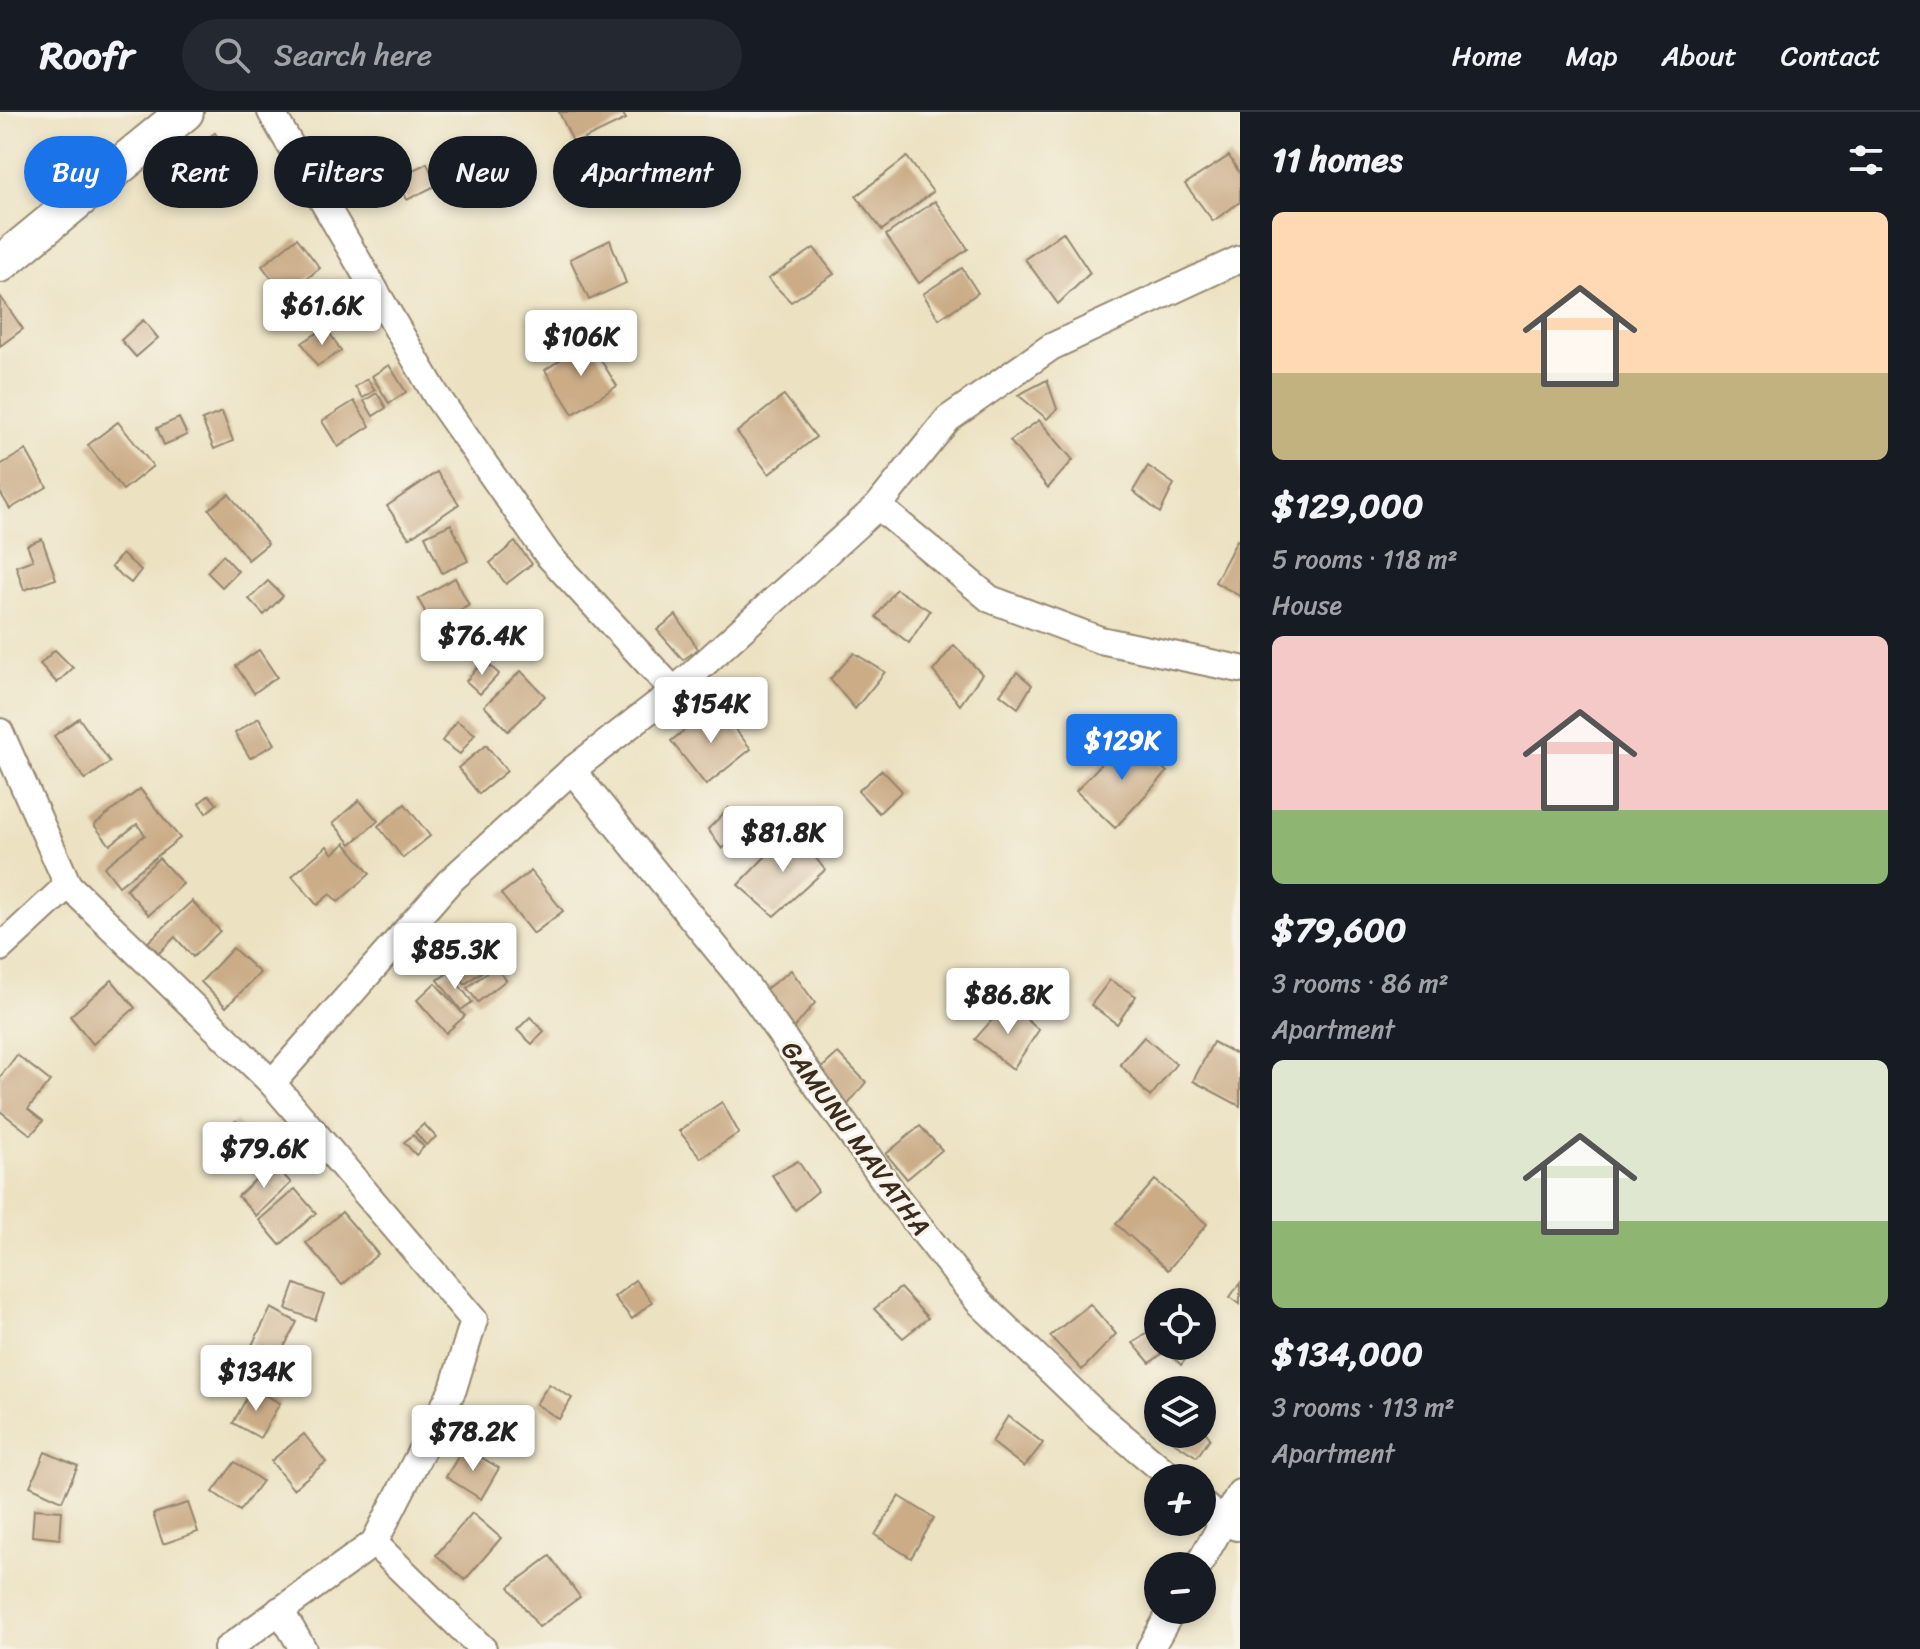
<!DOCTYPE html>
<html lang="en">
<head>
<meta charset="utf-8">
<style>
  body { margin:0; font-family:Sriracha,sans-serif; background:#242831; color:#f1f3f6; height:100vh; display:flex; flex-direction:column; font-size:30px; white-space:nowrap }
  * { box-sizing:border-box; margin:0 }
  p { font-size:26px; color:#9ea1a6 }
  .icon { flex:none; width:44px; height:44px; fill:none; stroke:currentColor; stroke-width:2; stroke-linecap:round; stroke-linejoin:round }
  .map { position:relative; flex:1; overflow:hidden }
  .details { display:flex; flex-direction:column; background:#171b24; width:680px }
  .details>* { flex:none }
  .top-card { position:absolute; left:24px; top:24px; width:760px; height:72px; display:flex; gap:16px }
  .buttons { position:absolute; left:1144px; top:1176px; display:grid; gap:16px }
  .buttons a { display:grid; place-items:center; width:72px; height:72px; border-radius:50%; background:#171b24; box-shadow:0 4px 12px #0003; font-size:40px }
  .price { position:absolute; translate:-50% -68px; padding:0 18px; border-radius:8px; background:#fff; color:#222; font-size:26px; line-height:52px; filter:drop-shadow(0 2px 4px #0008) }
  .price::after { content:''; position:absolute; left:50%; top:48px; width:24px; height:18px; margin-left:-12px; background:inherit; clip-path:polygon(0 0,100% 0,50% 100%) }
  .price.selected { background:#1a73e8; color:#fff }
  ul { padding:0; list-style:none }
  li { display:grid; align-content:center; gap:16px; height:424px; padding:0 32px }
  li span { display:grid; place-items:center; height:248px; border-radius:12px; color:#555 }
  li>.icon { margin-inline-start:auto }
  span .icon { width:144px; height:144px; fill:#fffc; stroke-width:1 }
  li b { font-size:34px }
  h2 { display:flex; justify-content:space-between; align-items:center; height:96px; padding:0 32px; font-size:34px }
  .chip { padding:0 28px; border-radius:36px; background:#171b24; box-shadow:0 4px 12px #0003; font-size:28px; line-height:72px }
  .chip.selected { background:#1a73e8; color:#fff }
  header { display:flex; align-items:center; gap:48px; box-sizing:border-box; height:112px; padding:0 40px; background:#171b24; border-bottom:2px solid #363941 }
  header strong { font-size:38px }
  nav { display:flex; gap:44px; margin-inline-start:auto; font-size:28px }
  .search { width:560px; height:72px; background:#242831; display:flex; align-items:center; gap:20px; box-sizing:border-box; padding:0 28px; border-radius:44px; color:#9ea1a6; font-size:30px }
  main { display:flex; flex:1; min-height:0 }
  .map>svg:first-child { display:block }
  .building { fill:#cbac87 }
  .lines { fill:none; stroke-linecap:round; stroke-linejoin:round }
  .street-casing { stroke:#948670; stroke-width:30 }
  .secondary-casing { stroke:#948670; stroke-width:40 }
  .street { stroke:#fff; stroke-width:26 }
  .secondary { stroke:#fff; stroke-width:36 }
  .labels { text-anchor:middle; dominant-baseline:central; stroke-width:6; stroke-linejoin:round; paint-order:stroke }
  .street-label { font-size:26px; fill:#3b2a1e; stroke:#f7f3e8 }
</style>
</head>
<body>
<header>
<strong>Roofr</strong>
<div class="search"><svg class="icon" aria-label="search" viewBox="0 0 24 24"><circle cx="10" cy="10" r="6"/><path d="M15 15l6 6"/></svg>Search here</div>
<nav><a>Home</a><a>Map</a><a>About</a><a>Contact</a></nav>
</header>
<main>
<div class="map">
<svg width="1240" height="1537" viewBox="0 0 1240 1537">
  <rect width="100%" height="100%" fill="#f7f3e8"/>
  <filter id="ink" filterUnits="userSpaceOnUse"><feTurbulence type="fractalNoise" baseFrequency=".0125" numOctaves="2"/><feDisplacementMap in="SourceGraphic" scale="16" xChannelSelector="R" yChannelSelector="G"/><feConvolveMatrix kernelMatrix="1 2 1 2 8 2 1 2 1" color-interpolation-filters="sRGB"/></filter>
  <filter id="wash" filterUnits="userSpaceOnUse"><feTurbulence type="fractalNoise" baseFrequency=".006" numOctaves="4" result="noise"/><feDisplacementMap in="SourceGraphic" scale="32" xChannelSelector="R" yChannelSelector="G"/><feGaussianBlur stdDeviation="1.8" result="paint"/><feColorMatrix in="noise" values="0 0 0 0 0 0 0 0 0 0 0 0 0 0 0 0 0 1.4 0 .05"/><feComposite in="paint" operator="in"/></filter>
  <g filter="url(#wash)">
    <rect width="100%" height="100%" fill="#ece2c2"/>
    <g id="blocks">
      <!-- building -->
      <g class="building">
        <polygon points="559,0 622,0 626,7 574,32"/>
        <polygon points="215,21 237,53 199,79 177,47"/>
        <polygon points="1229,44 1240,62 1240,90 1213,109 1185,72"/>
        <polygon points="907,45 933,80 882,118 856,84"/>
        <polygon points="427,51 437,73 407,88 397,66"/>
        <polygon points="935,89 968,137 919,171 886,123"/>
        <polygon points="1063,120 1090,161 1058,192 1025,147"/>
        <polygon points="297,126 320,156 285,184 262,154"/>
        <polygon points="610,128 626,171 589,188 570,147"/>
        <polygon points="814,136 834,162 791,190 768,167"/>
        <polygon points="962,156 978,181 939,207 923,182"/>
        <polygon points="0,184 23,217 0,234"/>
        <polygon points="143,208 158,226 136,245 121,228"/>
        <polygon points="326,215 341,239 317,254 302,231"/>
        <polygon points="589,229 617,274 573,302 545,258"/>
        <polygon points="389,253 406,280 389,291 372,264"/>
        <polygon points="367,267 375,278 363,286 355,275"/>
        <polygon points="1047,268 1057,297 1047,307 1018,283"/>
        <polygon points="377,281 386,296 373,304 364,289"/>
        <polygon points="784,283 816,325 769,362 737,320"/>
        <polygon points="354,289 370,314 338,335 322,309"/>
        <polygon points="222,300 233,329 214,337 202,308"/>
        <polygon points="179,306 187,323 164,333 157,316"/>
        <polygon points="1039,308 1073,348 1048,376 1010,329"/>
        <polygon points="118,310 153,354 123,378 88,333"/>
        <polygon points="26,338 47,375 10,397 0,380 0,353"/>
        <polygon points="1148,354 1174,372 1160,401 1133,379"/>
        <polygon points="437,360 459,392 409,426 387,394"/>
        <polygon points="229,382 268,432 248,448 209,397"/>
        <polygon points="451,412 468,449 442,461 425,424"/>
        <polygon points="42,427 56,467 24,478 16,454 33,448 27,433"/>
        <polygon points="1237,428 1240,430 1240,484 1215,470"/>
        <polygon points="515,430 532,452 506,472 490,451"/>
        <polygon points="122,442 141,458 131,471 111,455"/>
        <polygon points="223,443 238,459 222,475 207,460"/>
        <polygon points="455,466 469,493 433,514 418,487"/>
        <polygon points="268,469 283,484 264,503 249,487"/>
        <polygon points="896,477 930,499 909,531 876,505"/>
        <polygon points="676,503 698,537 683,548 657,518"/>
        <polygon points="954,533 982,562 960,593 933,559"/>
        <polygon points="55,538 73,556 57,571 40,552"/>
        <polygon points="259,538 277,565 254,581 236,554"/>
        <polygon points="854,541 885,560 855,597 830,567"/>
        <polygon points="484,548 499,562 480,582 466,569"/>
        <polygon points="521,559 545,584 508,619 484,594"/>
        <polygon points="1017,560 1032,573 1018,596 1000,582"/>
        <polygon points="716,593 751,637 706,673 671,629"/>
        <polygon points="79,606 110,650 85,668 54,624"/>
        <polygon points="259,606 275,632 250,646 235,621"/>
        <polygon points="457,609 475,622 460,642 442,629"/>
        <polygon points="1128,623 1167,660 1115,716 1076,679"/>
        <polygon points="486,633 507,659 479,682 458,656"/>
        <polygon points="882,658 902,679 879,701 858,679"/>
        <polygon points="140,677 180,726 119,774 104,755 145,723 137,712 110,733 94,713"/>
        <polygon points="209,683 217,692 206,701 199,691"/>
        <polygon points="359,688 378,709 351,732 333,711"/>
        <polygon points="405,692 430,724 403,746 378,714"/>
        <polygon points="729,696 749,714 722,737 708,717"/>
        <polygon points="793,716 825,758 774,804 738,773"/>
        <polygon points="345,731 370,762 338,790 330,782 317,793 292,764 327,734 333,742"/>
        <polygon points="159,746 183,772 149,803 126,777"/>
        <polygon points="531,759 563,799 533,822 501,782"/>
        <polygon points="192,789 220,819 193,845 175,825 159,841 148,830"/>
        <polygon points="477,831 493,851 465,872 450,852"/>
        <polygon points="233,836 260,861 226,895 201,870"/>
        <polygon points="495,854 506,868 478,890 467,876"/>
        <polygon points="791,858 815,891 790,921 758,883"/>
        <polygon points="449,860 472,890 461,898 438,868"/>
        <polygon points="112,868 135,896 93,932 70,904"/>
        <polygon points="1110,868 1136,884 1117,912 1091,893"/>
        <polygon points="435,871 465,904 446,921 417,888"/>
        <polygon points="1007,891 1039,918 1013,957 975,927"/>
        <polygon points="530,905 544,919 532,932 517,918"/>
        <polygon points="1144,925 1176,952 1150,985 1120,952"/>
        <polygon points="1213,930 1240,944 1240,994 1193,969"/>
        <polygon points="838,941 866,970 846,995 815,962"/>
        <polygon points="17,943 50,969 28,997 43,1009 31,1023 0,999 0,965"/>
        <polygon points="722,990 739,1021 701,1046 679,1019"/>
        <polygon points="236,1009 252,1027 231,1047 214,1028"/>
        <polygon points="424,1012 436,1025 426,1033 415,1020"/>
        <polygon points="920,1014 942,1038 907,1067 886,1042"/>
        <polygon points="413,1023 424,1035 416,1043 404,1030"/>
        <polygon points="798,1049 818,1079 795,1098 772,1063"/>
        <polygon points="273,1051 291,1071 256,1104 238,1084"/>
        <polygon points="1155,1068 1207,1112 1168,1158 1116,1112"/>
        <polygon points="295,1077 316,1101 280,1133 259,1108"/>
        <polygon points="342,1100 378,1142 342,1173 306,1131"/>
        <polygon points="635,1168 652,1190 632,1207 614,1185"/>
        <polygon points="1240,1171 1240,1192 1230,1185"/>
        <polygon points="295,1172 324,1183 315,1208 286,1197"/>
        <polygon points="900,1176 928,1206 903,1226 874,1197"/>
        <polygon points="1090,1192 1116,1222 1082,1258 1050,1224"/>
        <polygon points="271,1196 297,1210 278,1247 252,1233"/>
        <polygon points="1158,1212 1158,1234 1196,1234 1181,1253 1166,1238 1150,1251 1133,1231"/>
        <polygon points="549,1272 572,1286 559,1307 536,1292"/>
        <polygon points="252,1276 280,1291 260,1326 233,1311"/>
        <polygon points="1008,1304 1043,1331 1024,1355 992,1330"/>
        <polygon points="1202,1315 1210,1326 1197,1345 1172,1329 1180,1322 1202,1322"/>
        <polygon points="304,1322 326,1350 293,1377 271,1349"/>
        <polygon points="464,1335 499,1356 481,1387 446,1365"/>
        <polygon points="45,1340 78,1354 62,1389 30,1374"/>
        <polygon points="235,1350 262,1369 240,1399 213,1380"/>
        <polygon points="899,1384 934,1406 911,1446 875,1423"/>
        <polygon points="188,1391 198,1420 163,1432 153,1402"/>
        <polygon points="34,1397 62,1399 60,1427 32,1424"/>
        <polygon points="472,1401 501,1426 465,1468 436,1443"/>
        <polygon points="550,1444 580,1485 539,1515 509,1475"/>
      </g>
    </g>
  </g>
  <g filter="url(#ink)">
    <use href="#blocks" fill-opacity="0" stroke="#948670" stroke-width="2"/>
    <g class="lines">
      <!-- street casing -->
      <g class="street-casing">
        <g id="street">
          <polyline points="271,0 436,283 548,443 674,579"/>
          <polyline points="878,394 990,487 1100,528 1240,557"/>
          <polyline points="0,620 68,773 272,971 474,1208 453,1277 374,1431 227,1537"/>
          <polyline points="572,658 743,869 896,1085 978,1189 1097,1303 1172,1366"/>
          <polyline points="0,836 68,773"/>
          <polyline points="272,971 449,770 572,658 674,579 878,394 948,307 1051,235 1240,147"/>
          <polyline points="1202,1392 1223,1410 1237,1415"/>
          <polyline points="374,1431 483,1537"/>
          <polyline points="1198,1454 1240,1381"/>
          <polyline points="280,1498 303,1537"/>
          <polyline points="1150,1537 1172,1498"/>
        </g>
      </g>
      <!-- secondary casing -->
      <g class="secondary-casing">
        <polyline id="secondary" points="0,152 185,0"/>
      </g>
      <!-- street -->
      <use href="#street" class="street"/>
      <!-- secondary -->
      <use href="#secondary" class="secondary"/>
    </g>
  </g>
  <g class="labels">
    <!-- street labels -->
    <g class="street-label">
      <text transform="translate(856 1026) rotate(54)">GAMUNU MAVATHA</text>
    </g>
  </g>
</svg>
<div class="buttons">
<a><svg class="icon" aria-label="locate" viewBox="0 0 24 24"><circle cx="12" cy="12" r="6"/><path d="M12 2v4M12 18v4M2 12h4M18 12h4"/></svg></a>
<a><svg class="icon" aria-label="layers" viewBox="0 0 24 24"><path d="M12 4l9 5-9 5-9-5zM3 14l9 5 9-5"/></svg></a>
<a>+</a>
<a>−</a>
</div>
<b class="price" style="left:322px;top:235px">$61.6K</b>
<b class="price" style="left:581px;top:266px">$106K</b>
<b class="price" style="left:482px;top:565px">$76.4K</b>
<b class="price" style="left:711px;top:633px">$154K</b>
<b class="price selected" style="left:1122px;top:670px">$129K</b>
<b class="price" style="left:783px;top:762px">$81.8K</b>
<b class="price" style="left:455px;top:879px">$85.3K</b>
<b class="price" style="left:1008px;top:924px">$86.8K</b>
<b class="price" style="left:264px;top:1078px">$79.6K</b>
<b class="price" style="left:256px;top:1301px">$134K</b>
<b class="price" style="left:473px;top:1361px">$78.2K</b>
<div class="top-card">
<a class="chip selected">Buy</a>
<a class="chip">Rent</a>
<a class="chip">Filters</a>
<a class="chip">New</a>
<a class="chip">Apartment</a>
</div>
</div>
<section class="details">
<h2>11 homes<svg class="icon" aria-label="filters" viewBox="0 0 24 24"><path d="M4 7h16M4 17h16"/><circle cx="9" cy="7" r="2"/><circle cx="15" cy="17" r="2"/></svg></h2>
<ul>
<li><span style="background:linear-gradient(#ffd9b3 65%,#c2b280 0)"><svg class="icon" aria-label="home" viewBox="0 0 24 24"><path d="M3 11l9-7 9 7M6 9v11h12V9"/></svg></span><div><b>$129,000</b><p>5 rooms · 118 m²</p><p>House</p></div></li>
<li><span style="background:linear-gradient(#f6c9c9 70%,#8fb573 0)"><svg class="icon" aria-label="home" viewBox="0 0 24 24"><path d="M3 11l9-7 9 7M6 9v11h12V9"/></svg></span><div><b>$79,600</b><p>3 rooms · 86 m²</p><p>Apartment</p></div></li>
<li><span style="background:linear-gradient(#dfe7d0 65%,#8fb573 0)"><svg class="icon" aria-label="home" viewBox="0 0 24 24"><path d="M3 11l9-7 9 7M6 9v11h12V9"/></svg></span><div><b>$134,000</b><p>3 rooms · 113 m²</p><p>Apartment</p></div></li>
</ul>
</section>
</main>
</body>
</html>
